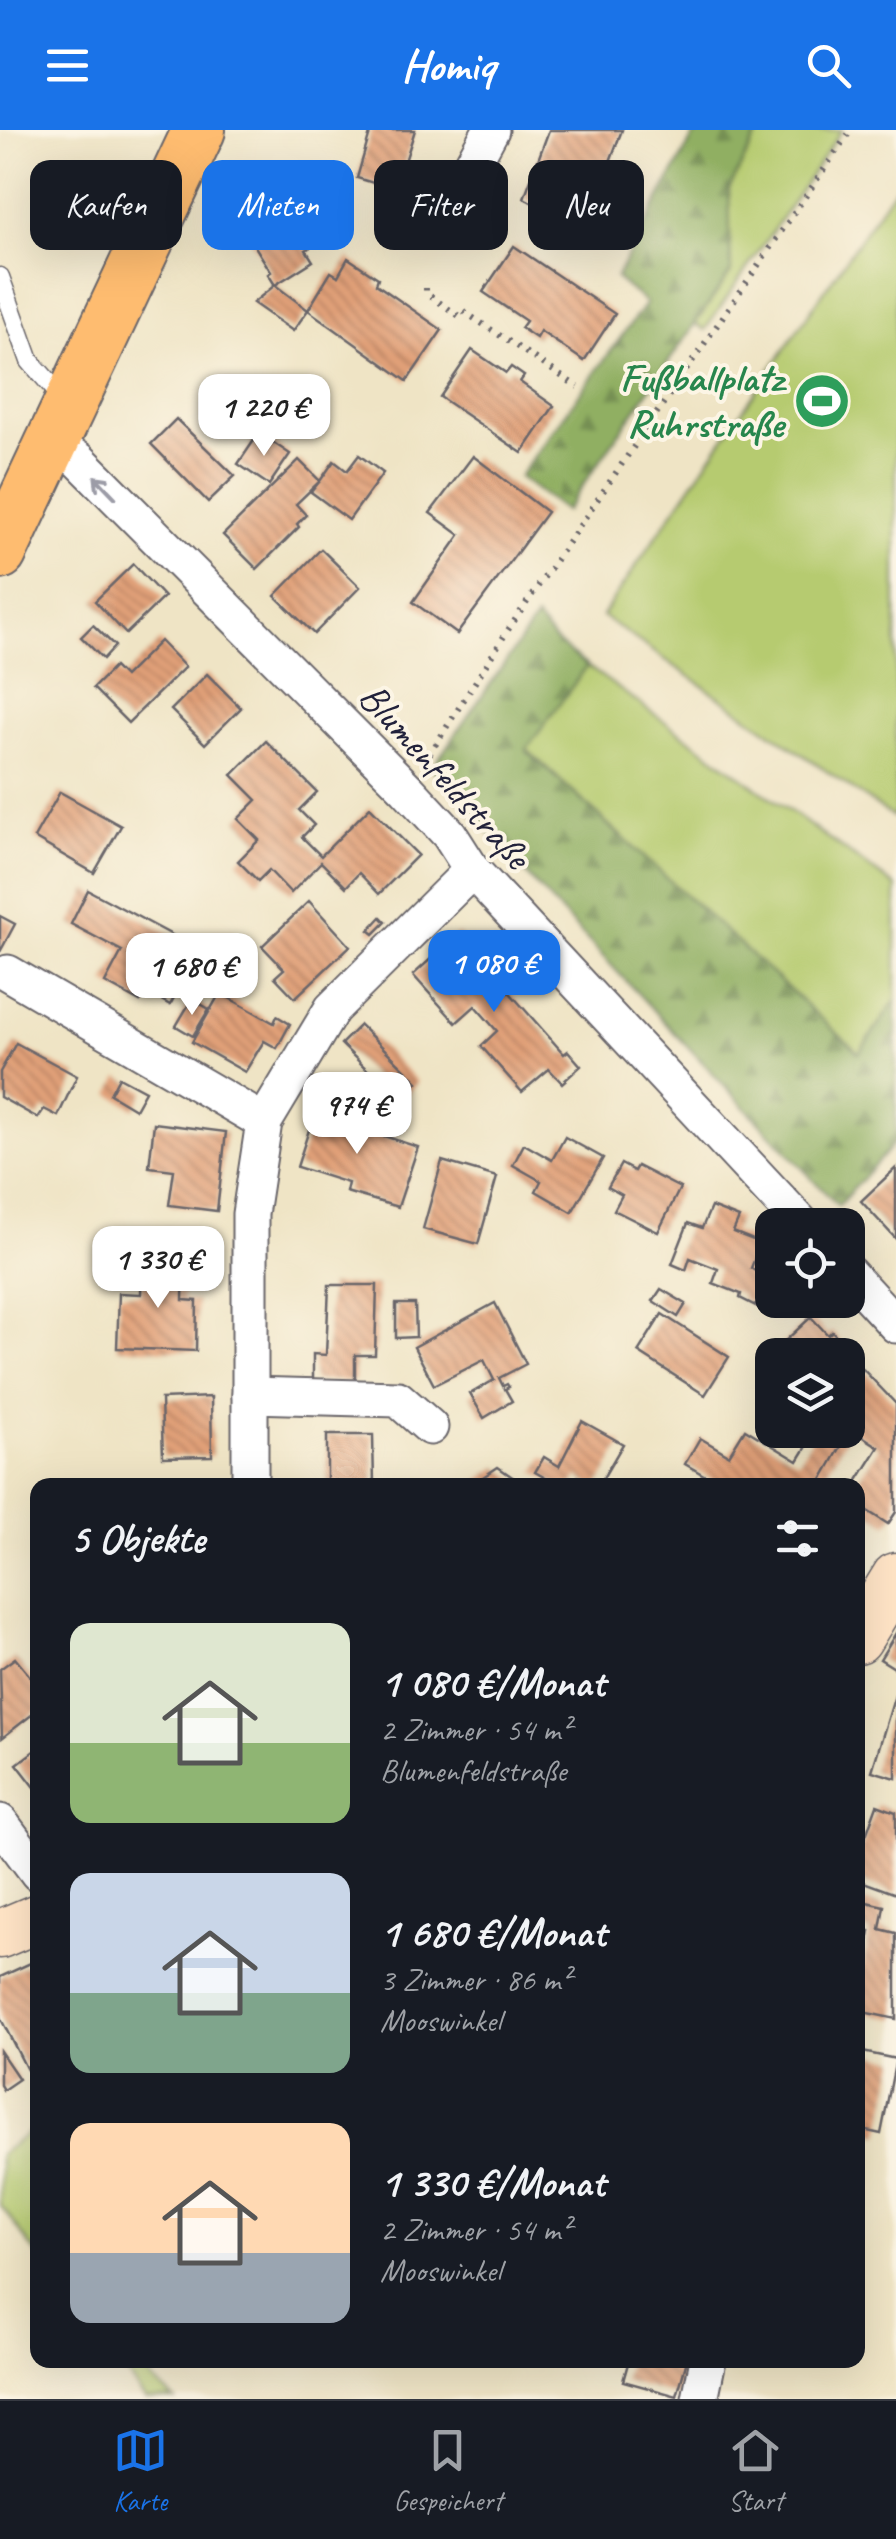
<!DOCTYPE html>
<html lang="de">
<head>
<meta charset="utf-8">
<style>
  body { margin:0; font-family:Caveat,sans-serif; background:#20242c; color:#f1f3f6; height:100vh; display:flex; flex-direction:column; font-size:38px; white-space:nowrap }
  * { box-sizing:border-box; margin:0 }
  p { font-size:32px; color:#9ea1a6 }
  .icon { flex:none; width:55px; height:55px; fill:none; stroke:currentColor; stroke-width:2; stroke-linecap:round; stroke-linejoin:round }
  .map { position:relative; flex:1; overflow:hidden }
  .drawer { position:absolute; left:30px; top:1348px; width:835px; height:890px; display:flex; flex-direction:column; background:#171b24; border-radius:20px; box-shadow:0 10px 40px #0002 }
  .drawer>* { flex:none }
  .hud { position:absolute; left:30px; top:30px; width:838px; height:90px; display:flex; gap:20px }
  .fabs { position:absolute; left:755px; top:1078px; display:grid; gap:20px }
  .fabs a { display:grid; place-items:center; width:110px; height:110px; border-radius:20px; background:#171b24; box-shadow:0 10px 40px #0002; font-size:50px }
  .price { position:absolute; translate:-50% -85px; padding:0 22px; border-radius:20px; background:#fff; color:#222; font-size:32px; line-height:65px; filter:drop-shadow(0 2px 5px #0008) }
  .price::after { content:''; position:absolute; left:50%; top:60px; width:30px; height:22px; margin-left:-15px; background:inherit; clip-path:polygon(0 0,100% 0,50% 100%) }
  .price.active { background:#1a73e8; color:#fff }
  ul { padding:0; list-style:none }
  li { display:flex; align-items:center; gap:30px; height:250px; padding:0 40px }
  li span { display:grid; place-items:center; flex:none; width:280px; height:200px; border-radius:20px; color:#555 }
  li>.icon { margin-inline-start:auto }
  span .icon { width:120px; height:120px; fill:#fffc; stroke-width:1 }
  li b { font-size:42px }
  h2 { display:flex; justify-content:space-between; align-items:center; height:120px; padding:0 40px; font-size:42px }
  .pill { padding:0 35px; border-radius:20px; background:#171b24; box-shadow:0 10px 40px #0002; font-size:35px; line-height:90px }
  .pill.active { background:#1a73e8; color:#fff }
  header { display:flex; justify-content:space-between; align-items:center; height:130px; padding:0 40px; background:#1a73e8; color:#fff; font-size:45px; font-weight:800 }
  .dock { display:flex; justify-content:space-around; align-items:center; height:140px; border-top:2px solid #363941; background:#171b24; font-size:28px; color:#9ea1a6 }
  .dock a { display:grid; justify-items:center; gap:5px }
  .dock .active { color:#1a73e8 }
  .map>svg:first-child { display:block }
  .green { fill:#b6cb6f; stroke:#6c7655; stroke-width:2.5 }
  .forest { fill:url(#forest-firs); stroke:#59684e; stroke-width:2.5 }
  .building { fill:url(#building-back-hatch) }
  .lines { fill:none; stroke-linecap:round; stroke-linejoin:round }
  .lane-casing { stroke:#6a666b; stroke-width:21 }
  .street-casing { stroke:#6a666b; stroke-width:39 }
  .secondary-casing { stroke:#6a666b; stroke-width:51 }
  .primary-casing { stroke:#6a666b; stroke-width:56 }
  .path { stroke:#6a666b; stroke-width:6; stroke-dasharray:2.5 8; stroke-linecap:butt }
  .lane { stroke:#fff; stroke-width:18 }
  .street { stroke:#fff; stroke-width:35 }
  .secondary { stroke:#ffe4c6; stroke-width:48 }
  .primary { stroke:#febc70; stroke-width:52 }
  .oneway { stroke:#9c9ca7 }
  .labels { text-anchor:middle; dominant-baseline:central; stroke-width:8; stroke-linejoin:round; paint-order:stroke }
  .leisure-label { font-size:40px; font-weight:bold; fill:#27864d; stroke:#fcf5e5; text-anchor:end }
  .street-label { font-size:40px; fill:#22223b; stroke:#fcf5e5 }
</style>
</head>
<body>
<header><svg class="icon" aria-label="menu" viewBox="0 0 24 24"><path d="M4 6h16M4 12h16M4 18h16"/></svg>Homiq<svg class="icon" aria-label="search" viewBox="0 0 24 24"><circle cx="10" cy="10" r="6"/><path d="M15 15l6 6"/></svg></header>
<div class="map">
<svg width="896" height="2269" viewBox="0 0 896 2269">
  <defs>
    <pattern id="forest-firs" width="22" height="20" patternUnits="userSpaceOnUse" patternTransform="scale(2.5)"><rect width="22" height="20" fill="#90af62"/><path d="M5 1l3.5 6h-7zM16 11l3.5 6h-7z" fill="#758e52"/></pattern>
    <pattern id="building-back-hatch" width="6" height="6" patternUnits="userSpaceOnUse" patternTransform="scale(2.5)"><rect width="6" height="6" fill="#e1a078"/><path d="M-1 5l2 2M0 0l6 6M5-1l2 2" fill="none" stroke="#b68264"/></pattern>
  </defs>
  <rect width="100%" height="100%" fill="#fcf5e5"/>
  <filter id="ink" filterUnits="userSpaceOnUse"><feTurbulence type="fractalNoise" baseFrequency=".01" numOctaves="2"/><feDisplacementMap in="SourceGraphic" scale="20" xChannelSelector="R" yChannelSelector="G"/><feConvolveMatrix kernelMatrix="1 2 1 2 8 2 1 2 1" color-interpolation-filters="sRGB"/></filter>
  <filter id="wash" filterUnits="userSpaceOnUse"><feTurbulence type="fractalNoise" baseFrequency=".0048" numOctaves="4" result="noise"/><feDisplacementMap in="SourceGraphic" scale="40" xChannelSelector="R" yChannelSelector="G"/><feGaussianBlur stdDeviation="2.25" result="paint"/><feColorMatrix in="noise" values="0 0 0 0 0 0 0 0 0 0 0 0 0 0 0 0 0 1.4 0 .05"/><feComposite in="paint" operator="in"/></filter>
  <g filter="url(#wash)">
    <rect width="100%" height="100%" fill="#efe4c5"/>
    <!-- green -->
    <g class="green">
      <polygon points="716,0 842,0 705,200 619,141"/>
      <polygon points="896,56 896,682 893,687 602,486"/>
      <polygon points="587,536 896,757 896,870 859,924 526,619"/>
      <polygon points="37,1996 37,2125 0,2074 0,2024"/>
      <polygon points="116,2230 139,2230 151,2249 174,2269 145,2269"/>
    </g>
    <!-- forest -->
    <g class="forest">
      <polygon points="697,0 760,0 729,59 731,142 565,381 519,347 646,173 616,148"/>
      <polygon points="536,488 555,511 587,536 526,620 859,923 896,870 896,1011 838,1076 545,765 432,638"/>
    </g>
    <g id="blocks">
      <!-- building -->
      <g class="building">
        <polygon points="371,0 415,0 396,60 357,48"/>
        <polygon points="549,0 622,0 601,55 579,46 570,70 588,76 578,103 558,87 524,68"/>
        <polygon points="310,46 339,55 334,69 306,60"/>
        <polygon points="298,69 323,109 306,120 313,131 275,155 268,144 271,142 246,102"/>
        <polygon points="514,116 615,184 584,231 540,201 536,208 521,198 526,191 483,162"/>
        <polygon points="348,128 378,148 376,154 442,200 407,251 308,180 331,142 338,146"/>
        <polygon points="275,155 308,180 293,201 253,173"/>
        <polygon points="472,220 506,243 511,237 524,246 520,252 554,276 522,323 440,267"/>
        <polygon points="176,289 235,346 208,372 151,314"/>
        <polygon points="259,303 290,324 269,355 238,334"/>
        <polygon points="359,325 383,343 349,390 311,362 320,351 296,374 306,385 297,394 299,397 257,439 223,405 299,330 320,351 334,331 347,341"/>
        <polygon points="473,326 547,382 457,504 413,472 460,405 430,383"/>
        <polygon points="321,419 360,457 314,504 275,466"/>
        <polygon points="133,434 164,467 126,504 95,471"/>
        <polygon points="93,495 115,516 103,529 81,507"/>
        <polygon points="160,511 185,537 128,593 93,558 114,537 124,547"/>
        <polygon points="207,544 241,578 205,614 171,580"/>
        <polygon points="266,611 317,662 299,680 314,695 302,707 321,726 370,677 418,725 379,764 359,743 346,757 321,732 291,763 269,740 258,751 238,731 259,710 238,689 257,670 232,645"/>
        <polygon points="60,662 121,696 94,743 34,708"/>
        <polygon points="88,760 200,820 170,875 146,861 140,872 105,853 122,821 71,794"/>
        <polygon points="309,771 350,816 295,868 275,847 284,839 262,816"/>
        <polygon points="0,786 15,794 0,822"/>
        <polygon points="381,787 386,792 374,804 369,800"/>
        <polygon points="458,804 564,924 568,921 581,936 562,953 549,939 522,962 481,916 497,901 475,876 456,893 413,845"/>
        <polygon points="220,863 274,893 277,886 290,894 277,918 264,911 245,942 192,912"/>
        <polygon points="192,869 209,879 193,906 176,896"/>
        <polygon points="360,895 418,952 399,971 341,914"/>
        <polygon points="16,913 77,946 58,986 44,979 38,988 0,967 0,942"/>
        <polygon points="119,947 145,961 135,979 110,964"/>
        <polygon points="317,975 368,992 365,1000 418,1017 398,1077 346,1062 348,1053 297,1037"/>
        <polygon points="154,993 226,1002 217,1081 169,1075 174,1040 149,1037"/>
        <polygon points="565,1007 603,1028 572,1082 536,1061 541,1051 513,1035 524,1014 552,1030"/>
        <polygon points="442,1031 497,1047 478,1114 423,1099"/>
        <polygon points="621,1034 634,1041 637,1036 680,1058 658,1102 614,1080 622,1065 608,1057"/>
        <polygon points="896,1038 896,1109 861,1071"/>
        <polygon points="711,1077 739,1088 733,1102 761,1113 751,1138 772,1153 772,1163 762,1179 740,1168 741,1164 713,1153 718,1139 690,1128 686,1140 672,1134 688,1093 702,1098"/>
        <polygon points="142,1130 184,1131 183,1170 197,1171 196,1221 117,1218 119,1163 141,1164"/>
        <polygon points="329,1155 377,1155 375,1225 355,1225 355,1251 313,1251 313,1224 326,1225"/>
        <polygon points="661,1159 686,1174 678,1187 653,1171"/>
        <polygon points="495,1173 526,1234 499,1248 503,1256 507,1254 509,1257 505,1259 512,1271 484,1288 470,1264 494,1250 484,1230 434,1255 414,1217"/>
        <polygon points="396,1174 415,1174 416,1207 396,1208"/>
        <polygon points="662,1184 729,1227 705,1265 638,1222"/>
        <polygon points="811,1187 828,1205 832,1201 846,1217 837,1225 770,1225"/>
        <polygon points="772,1230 772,1260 757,1244"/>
        <polygon points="858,1234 896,1274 896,1382 888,1394 858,1375 855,1355 879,1317 851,1299 819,1355 779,1355 763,1346 758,1355 721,1355 685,1334 700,1308 729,1325 745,1299 798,1331 817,1300 848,1300 848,1249"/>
        <polygon points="211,1267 212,1326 163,1327 161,1269"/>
        <polygon points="582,1291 623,1314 599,1355 591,1355 578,1347 573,1355 558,1355 535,1342 544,1327 559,1336"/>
        <polygon points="327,1305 373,1305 374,1355 327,1355"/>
        <polygon points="498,1337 524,1355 471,1355"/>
        <polygon points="896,1503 896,1539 880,1529"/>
        <polygon points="15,1528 38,1556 38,1580 2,1608 0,1539"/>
        <polygon points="895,1565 896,1565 896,1648 872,1641"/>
        <polygon points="38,1618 38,1661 17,1634"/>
        <polygon points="877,1675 896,1682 896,1764 858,1750 858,1727"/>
        <polygon points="858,1770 884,1776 880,1799 896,1803 896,1889 858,1881 858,1860 870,1801 858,1799"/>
        <polygon points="35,1831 38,1936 27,1940 0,1887 0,1847"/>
        <polygon points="0,1921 19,1949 3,1960 0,1955"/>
        <polygon points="858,1921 896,1929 881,2004 858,1999"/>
        <polygon points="629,2230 687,2230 677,2266 623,2251"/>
      </g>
    </g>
  </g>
  <g filter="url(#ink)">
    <use href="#blocks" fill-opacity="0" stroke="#6a666b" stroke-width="2.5"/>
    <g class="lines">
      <!-- lane casing -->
      <g class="lane-casing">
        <polyline id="lane" points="0,147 30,231 66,272"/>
      </g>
      <!-- street casing -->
      <g class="street-casing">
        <g id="street">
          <polyline points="473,33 491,0"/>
          <polyline points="52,312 79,330 407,659 449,704 472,740 803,1095"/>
          <polyline points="8,843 264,992"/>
          <polyline points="848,1143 896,1195"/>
          <polyline points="250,1265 398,1269 430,1297"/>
          <polyline points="250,1355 250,1084 264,992 332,879 472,740"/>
          <polyline points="0,1692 38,1743"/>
          <polyline points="700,2269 708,2230"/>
        </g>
      </g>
      <!-- secondary casing -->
      <g class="secondary-casing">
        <g id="secondary">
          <polyline points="858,1509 896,1447"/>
          <polyline points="0,1804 38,1788"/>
        </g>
      </g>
      <!-- primary casing -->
      <g class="primary-casing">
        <polyline id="primary" points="0,423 199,0"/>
      </g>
      <!-- path -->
      <g class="path">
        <polyline points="426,158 426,163 459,186 463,181 578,257"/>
        <polyline points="424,633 508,500 851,0"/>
      </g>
      <!-- lane -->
      <use href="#lane" class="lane"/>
      <!-- street -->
      <use href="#street" class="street"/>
      <!-- secondary -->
      <use href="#secondary" class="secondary"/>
      <!-- primary -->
      <use href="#primary" class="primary"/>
    </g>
    <!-- one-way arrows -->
    <defs><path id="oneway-shaft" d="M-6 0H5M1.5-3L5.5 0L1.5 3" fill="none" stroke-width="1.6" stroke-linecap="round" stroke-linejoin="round" transform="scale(2.5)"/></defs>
    <use class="oneway" href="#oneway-shaft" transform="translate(105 357) rotate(-134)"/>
  </g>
  <!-- icons -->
  <defs>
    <g id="stadium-disc" transform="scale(2.875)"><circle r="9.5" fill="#2e9e5b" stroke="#fcf5e5"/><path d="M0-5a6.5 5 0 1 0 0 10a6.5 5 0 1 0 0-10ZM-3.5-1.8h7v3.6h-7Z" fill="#fff"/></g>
  </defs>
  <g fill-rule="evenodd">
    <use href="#stadium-disc" x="822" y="271"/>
  </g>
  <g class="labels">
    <!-- leisure labels -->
    <g class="leisure-label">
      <text x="783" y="248">Fußballplatz<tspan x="783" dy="46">Ruhrstraße</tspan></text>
    </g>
    <!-- street labels -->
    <g class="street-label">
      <text transform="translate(445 646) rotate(48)">Blumenfeldstraße</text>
    </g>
  </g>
</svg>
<div class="fabs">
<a><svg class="icon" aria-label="locate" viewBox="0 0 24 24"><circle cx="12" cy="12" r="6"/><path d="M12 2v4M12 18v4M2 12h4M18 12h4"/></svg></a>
<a><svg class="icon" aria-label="layers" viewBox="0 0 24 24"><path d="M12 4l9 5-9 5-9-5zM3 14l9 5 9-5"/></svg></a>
</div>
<b class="price" style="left:264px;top:329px">1 220 €</b>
<b class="price active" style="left:494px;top:885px">1 080 €</b>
<b class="price" style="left:192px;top:888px">1 680 €</b>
<b class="price" style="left:357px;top:1027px">974 €</b>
<b class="price" style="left:158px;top:1181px">1 330 €</b>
<div class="hud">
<a class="pill">Kaufen</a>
<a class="pill active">Mieten</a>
<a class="pill">Filter</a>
<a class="pill">Neu</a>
</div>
<section class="drawer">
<h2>5 Objekte<svg class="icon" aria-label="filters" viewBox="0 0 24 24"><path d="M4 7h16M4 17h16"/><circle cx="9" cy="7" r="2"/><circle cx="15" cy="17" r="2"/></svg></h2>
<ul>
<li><span style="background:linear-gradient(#dfe7d0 60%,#8fb573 0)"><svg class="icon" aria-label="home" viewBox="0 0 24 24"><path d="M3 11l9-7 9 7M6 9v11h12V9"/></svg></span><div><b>1 080 €/Monat</b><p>2 Zimmer · 54 m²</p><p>Blumenfeldstraße</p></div></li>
<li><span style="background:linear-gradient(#c9d6e8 60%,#7fa58c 0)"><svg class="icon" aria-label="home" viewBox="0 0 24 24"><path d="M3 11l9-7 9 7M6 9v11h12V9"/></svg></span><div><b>1 680 €/Monat</b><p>3 Zimmer · 86 m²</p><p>Mooswinkel</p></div></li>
<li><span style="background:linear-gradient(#ffd9b3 65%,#9aa5b1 0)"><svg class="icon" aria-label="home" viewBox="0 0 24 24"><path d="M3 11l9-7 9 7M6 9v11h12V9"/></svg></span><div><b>1 330 €/Monat</b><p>2 Zimmer · 54 m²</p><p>Mooswinkel</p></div></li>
</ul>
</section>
</div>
<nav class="dock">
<a class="active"><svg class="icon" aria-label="map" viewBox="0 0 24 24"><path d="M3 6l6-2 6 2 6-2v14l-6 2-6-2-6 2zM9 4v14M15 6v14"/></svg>Karte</a>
<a><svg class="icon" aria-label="saved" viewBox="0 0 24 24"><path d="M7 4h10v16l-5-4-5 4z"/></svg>Gespeichert</a>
<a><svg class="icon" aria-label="home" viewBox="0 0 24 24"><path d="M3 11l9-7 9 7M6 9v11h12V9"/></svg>Start</a>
</nav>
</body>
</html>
